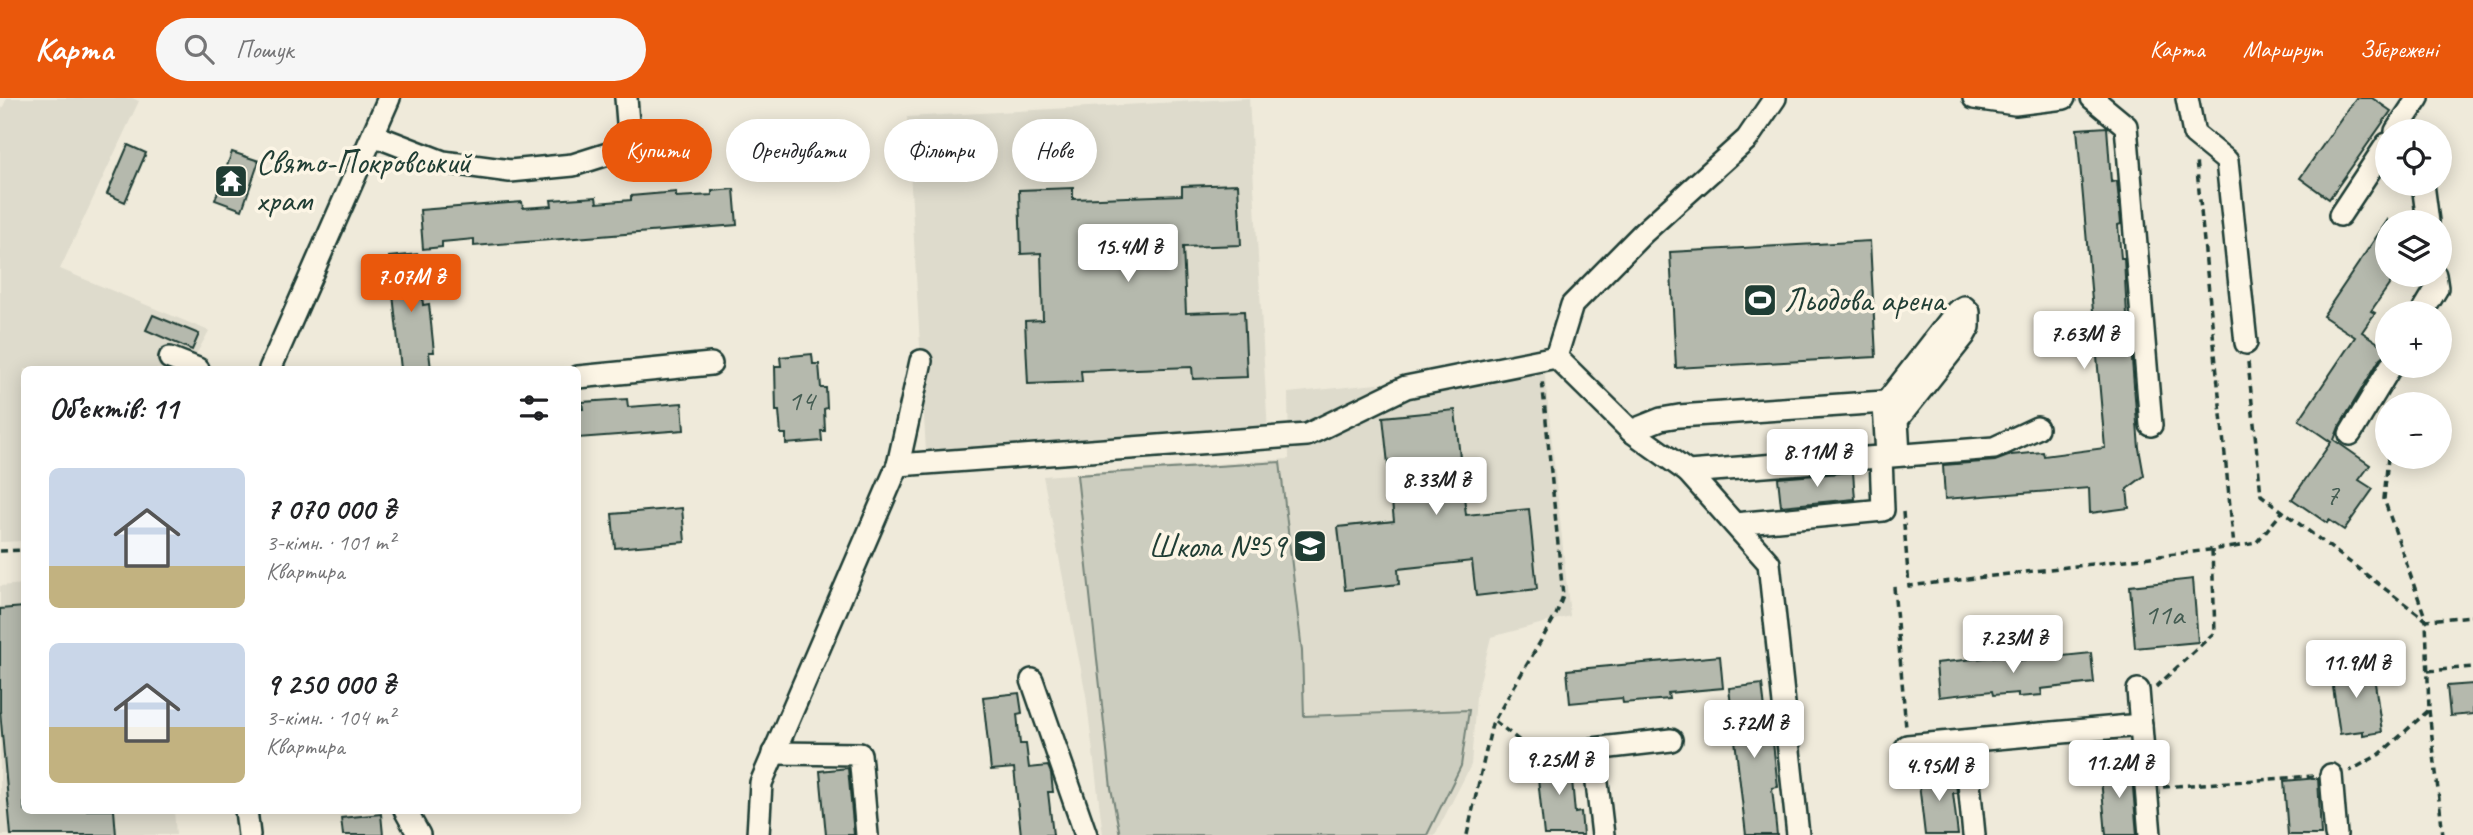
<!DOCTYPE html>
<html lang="uk">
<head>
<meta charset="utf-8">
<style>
  body { margin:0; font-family:Caveat,sans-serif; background:#f6f6f6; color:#202124; height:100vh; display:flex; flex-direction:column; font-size:26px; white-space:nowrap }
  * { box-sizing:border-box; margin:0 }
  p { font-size:23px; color:#757577 }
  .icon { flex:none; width:38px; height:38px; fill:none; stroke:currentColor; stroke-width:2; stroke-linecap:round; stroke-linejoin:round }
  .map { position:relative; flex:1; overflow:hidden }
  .details { position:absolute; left:21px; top:268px; width:560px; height:448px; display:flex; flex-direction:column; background:#fff; border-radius:10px; box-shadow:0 4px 18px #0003 }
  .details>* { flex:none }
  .banner { position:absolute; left:602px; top:21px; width:665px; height:63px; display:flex; gap:14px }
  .fabs { position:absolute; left:2375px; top:21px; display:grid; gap:14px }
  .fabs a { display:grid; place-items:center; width:77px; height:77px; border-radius:50%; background:#fff; box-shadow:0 4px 18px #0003; font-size:35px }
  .price { position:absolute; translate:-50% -60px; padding:0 16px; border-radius:7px; background:#fff; color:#222; font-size:23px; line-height:46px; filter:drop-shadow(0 2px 4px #0008) }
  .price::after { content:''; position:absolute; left:50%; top:42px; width:21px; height:16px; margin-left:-10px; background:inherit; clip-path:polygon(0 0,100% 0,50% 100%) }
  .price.on { background:#ea580c; color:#fff }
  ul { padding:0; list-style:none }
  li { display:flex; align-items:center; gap:21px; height:175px; padding:0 28px }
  li span { display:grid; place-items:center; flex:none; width:196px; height:140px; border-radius:10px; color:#555 }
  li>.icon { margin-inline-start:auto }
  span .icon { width:84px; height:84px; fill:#fffc; stroke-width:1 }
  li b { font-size:30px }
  h2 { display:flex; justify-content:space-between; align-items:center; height:84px; padding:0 28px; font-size:30px }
  .pill { padding:0 24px; border-radius:32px; background:#fff; box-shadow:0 4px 18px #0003; font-size:24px; line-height:63px }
  .pill.on { background:#ea580c; color:#fff }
  header { display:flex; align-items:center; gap:42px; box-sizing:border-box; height:98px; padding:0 35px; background:#ea580c; color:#fff }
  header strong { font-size:33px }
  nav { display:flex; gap:38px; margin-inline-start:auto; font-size:24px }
  .search { width:490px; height:63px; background:#f6f6f6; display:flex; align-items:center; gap:18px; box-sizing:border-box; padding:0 24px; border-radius:38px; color:#757577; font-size:26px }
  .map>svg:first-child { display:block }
  .built { fill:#dedbcc }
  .green { fill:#cccdbf; stroke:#76857a; stroke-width:2 }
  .building { fill:#b5b9ad; stroke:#1f3d34; stroke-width:2 }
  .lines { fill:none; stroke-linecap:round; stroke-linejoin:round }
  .minor-casing { stroke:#1f3d34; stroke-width:26 }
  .path { stroke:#1f3d34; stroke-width:3.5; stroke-dasharray:7 5; stroke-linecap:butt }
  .minor { stroke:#fcf5e5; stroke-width:21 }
  .labels { text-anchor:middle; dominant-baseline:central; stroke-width:7; stroke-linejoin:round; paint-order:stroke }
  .number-label { font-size:30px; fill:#445c52 }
  .poi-label { font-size:33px; fill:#1f3d34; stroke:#fcf5e5; text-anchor:start }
</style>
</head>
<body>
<header>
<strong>Карта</strong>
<div class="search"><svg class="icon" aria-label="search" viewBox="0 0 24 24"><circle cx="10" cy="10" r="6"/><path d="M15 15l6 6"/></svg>Пошук</div>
<nav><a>Карта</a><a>Маршрут</a><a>Збережені</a></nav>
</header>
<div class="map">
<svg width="2473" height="737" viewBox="0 0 2473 737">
  <rect width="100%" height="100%" fill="#efeada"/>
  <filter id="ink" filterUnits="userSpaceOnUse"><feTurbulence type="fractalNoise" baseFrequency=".0143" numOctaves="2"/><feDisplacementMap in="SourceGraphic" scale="14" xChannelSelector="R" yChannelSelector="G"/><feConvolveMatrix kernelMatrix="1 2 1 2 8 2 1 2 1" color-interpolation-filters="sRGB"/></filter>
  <g filter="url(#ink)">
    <!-- built -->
    <g class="built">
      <polygon points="7,0 132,0 139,3 60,171 209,233 188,271 24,271 24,443 0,444 0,15"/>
      <polygon points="1249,0 1268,335 926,354 907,19"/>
      <polygon points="1544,269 1570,518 1491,539 1476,599 1471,667 1435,737 1103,737 1086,597 1043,378 1289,361 1288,295"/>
      <polygon points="24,486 24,712 174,712 176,737 0,737 0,488"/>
    </g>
    <!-- green -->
    <polygon class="green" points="1280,364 1302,553 1304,618 1469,612 1461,668 1427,737 1120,737 1111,690 1077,377"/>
    <!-- building -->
    <g class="building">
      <polygon points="2356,0 2372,0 2391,13 2329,101 2300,80"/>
      <polygon points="2107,29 2111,84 2117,83 2121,126 2118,127 2121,160 2124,160 2128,237 2130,237 2139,350 2144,378 2127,391 2129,410 2090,415 2089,390 1945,401 1943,367 1995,363 2011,357 2043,354 2044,358 2105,350 2077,31"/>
      <polygon points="128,47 146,55 125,104 107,96"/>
      <polygon points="232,54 259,63 242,112 215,102"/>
      <polygon points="1238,86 1241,147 1183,149 1186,215 1244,213 1247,279 1193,281 1192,269 1081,273 1082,284 1028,286 1025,223 1043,222 1041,155 1021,156 1019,92 1073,90 1073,101 1182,97 1182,88"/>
      <polygon points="734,91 737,127 474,148 474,141 442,144 442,149 423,151 420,112 522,104 523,110 552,108 551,102 596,99 597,105 631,102 631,98 676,94 676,99 712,97 712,93"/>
      <polygon points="2387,123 2387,177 2396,177 2371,213 2375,215 2362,234 2387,251 2387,255 2380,261 2339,329 2334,342 2370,367 2359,382 2373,391 2344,432 2329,422 2327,425 2292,401 2331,344 2299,322 2355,239 2323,218"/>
      <polygon points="1870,143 1876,259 1676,270 1670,154"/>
      <polygon points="418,156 423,207 429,206 434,254 429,254 431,271 401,271 389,159"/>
      <polygon points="153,217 199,236 192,252 146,232"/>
      <polygon points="812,256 813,266 819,266 821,290 826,290 827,310 824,311 825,333 821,333 822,343 786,346 786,336 781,336 779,313 776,313 775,268 781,268 780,259"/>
      <polygon points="627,301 628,309 682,305 684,332 578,340 578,311 583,311 582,304"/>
      <polygon points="1455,312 1466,417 1529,411 1537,491 1476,498 1472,463 1398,471 1399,486 1345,492 1338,429 1394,423 1383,319"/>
      <polygon points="1853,374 1855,401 1781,408 1778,380"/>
      <polygon points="682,410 685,444 615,450 612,416"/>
      <polygon points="2193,481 2198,544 2135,550 2130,488"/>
      <polygon points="24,509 24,712 114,712 116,737 11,737 0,612 0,511"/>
      <polygon points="2091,555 2094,585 2041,591 2042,597 2018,599 2018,595 1993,597 1992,593 1939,599 1936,565 2013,557 2014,563"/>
      <polygon points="1720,558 1723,590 1668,595 1669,601 1623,605 1622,600 1570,605 1567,572"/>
      <polygon points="2358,565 2359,573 2373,571 2382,634 2363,637 2363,633 2340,636 2330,569"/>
      <polygon points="1762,586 1769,645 1773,645 1778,689 1772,690 1777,737 1746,737 1729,590"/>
      <polygon points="2473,586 2473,616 2450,618 2447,588"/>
      <polygon points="1019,595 1022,615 1017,616 1020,646 1026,646 1029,670 1048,668 1051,675 1053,694 1048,694 1053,737 1021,737 1014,670 991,672 983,599"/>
      <polygon points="1574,658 1577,681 1572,682 1575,715 1581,714 1583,737 1544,737 1536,662"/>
      <polygon points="2131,666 2137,737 2106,737 2100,669"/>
      <polygon points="848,670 854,737 826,737 820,673"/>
      <polygon points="1955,673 1957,695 1953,695 1958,737 1925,737 1918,677"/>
      <polygon points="2318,680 2321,737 2288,737 2284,683"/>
      <polygon points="381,716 383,737 343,737 341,720"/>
    </g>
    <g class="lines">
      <!-- minor casing -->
      <g class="minor-casing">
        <g id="minor">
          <polyline points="1775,0 1747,41 1643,135 1572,207 1556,259 1631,333 1688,374 1994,350 2037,330"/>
          <polyline points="1974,0 2015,6 2064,0"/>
          <polyline points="2092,0 2126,28 2151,327"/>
          <polyline points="2187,0 2194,36 2227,63 2246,245"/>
          <polyline points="2396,33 2418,0"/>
          <polyline points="373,37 443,64 510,73 573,67 630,49 626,0"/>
          <polyline points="2423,86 2428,124"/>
          <polyline points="2340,117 2387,46"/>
          <polyline points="2422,215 2437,190 2435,177"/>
          <polyline points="170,260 198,271"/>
          <polyline points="921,263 898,367 1307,337 1406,289 1556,259"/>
          <polyline points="270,271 389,0"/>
          <polyline points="578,279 711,266"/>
          <polyline points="1631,333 1661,321 1679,318 1899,303"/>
          <polyline points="2350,336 2391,268"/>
          <polyline points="1887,358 1884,307 1957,213 1964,209 1969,214 1969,229 1964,238 1897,322 1899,357"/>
          <polyline points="1688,374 1769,465 1798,737"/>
          <polyline points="1735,426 1883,412 1881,359"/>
          <polyline points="1032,582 1086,737"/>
          <polyline points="2138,592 2150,737"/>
          <polyline points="1965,643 1974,737"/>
          <polyline points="1907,648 2141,627"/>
          <polyline points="773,655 860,656 867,737"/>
          <polyline points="2331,677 2336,737"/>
          <polyline points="246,712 249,737"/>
          <polyline points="405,712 419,737"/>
          <polyline points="758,737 761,685 898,367"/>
          <polyline points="1603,737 1593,651 1671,642"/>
        </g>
      </g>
      <!-- path -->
      <g class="path">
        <polyline points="2248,264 2261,397 2426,522 2429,612 2380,656 2350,673"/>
        <polyline points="2388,359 2384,401 2426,522 2473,518"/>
        <polyline points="1903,414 1909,488 2234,449 2196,62"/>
        <polyline points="2234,449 2256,445 2283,413"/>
        <polyline points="0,453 24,452"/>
        <polyline points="1894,489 1906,630"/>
        <polyline points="2428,573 2473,569"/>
        <polyline points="2156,589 2215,534 2212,452"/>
        <polyline points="2429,612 2443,737"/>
        <polyline points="1495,623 1521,644 1573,649"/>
        <polyline points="2163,689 2313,678"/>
        <polyline points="1467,737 1492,626 1556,517 1563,498 1542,281"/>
      </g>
      <!-- minor -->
      <use href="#minor" class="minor"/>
    </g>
  </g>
  <!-- icons -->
  <defs>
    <g id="temple-square" transform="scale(1.75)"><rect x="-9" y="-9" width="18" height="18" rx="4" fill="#1f3d34" stroke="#fcf5e5"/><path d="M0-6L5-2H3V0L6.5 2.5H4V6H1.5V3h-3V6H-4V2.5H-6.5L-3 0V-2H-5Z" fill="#fff"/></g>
    <g id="stadium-square" transform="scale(1.75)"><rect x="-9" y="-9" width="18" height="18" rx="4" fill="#1f3d34" stroke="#fcf5e5"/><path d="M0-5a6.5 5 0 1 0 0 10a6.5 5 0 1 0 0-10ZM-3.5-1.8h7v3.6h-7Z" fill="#fff"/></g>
    <g id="school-square" transform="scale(1.75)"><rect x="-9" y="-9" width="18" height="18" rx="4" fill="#1f3d34" stroke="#fcf5e5"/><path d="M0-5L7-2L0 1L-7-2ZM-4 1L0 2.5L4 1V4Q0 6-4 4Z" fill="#fff"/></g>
  </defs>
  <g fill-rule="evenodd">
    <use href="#temple-square" x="231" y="83"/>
    <use href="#stadium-square" x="1760" y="202"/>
    <use href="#school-square" x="1310" y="448"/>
  </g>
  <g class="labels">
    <!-- number labels -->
    <g class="number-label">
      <text x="801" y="302">14</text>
      <text x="2332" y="396">7</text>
      <text x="2164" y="516">11а</text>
    </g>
    <!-- poi labels -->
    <g class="poi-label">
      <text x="256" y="64">Свято-Покровський<tspan x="256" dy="38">храм</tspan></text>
      <text x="1784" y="202">Льодова арена</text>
      <text x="1286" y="448" text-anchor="end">Школа №59</text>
    </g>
  </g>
</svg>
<div class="fabs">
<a><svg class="icon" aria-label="locate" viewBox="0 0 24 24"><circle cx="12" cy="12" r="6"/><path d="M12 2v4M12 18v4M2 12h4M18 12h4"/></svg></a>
<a><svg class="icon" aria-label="layers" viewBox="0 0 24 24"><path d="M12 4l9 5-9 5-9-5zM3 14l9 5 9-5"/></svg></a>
<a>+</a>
<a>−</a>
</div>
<b class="price" style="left:1128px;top:186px">15.4M ₴</b>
<b class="price on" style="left:411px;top:216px">7.07M ₴</b>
<b class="price" style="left:2084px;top:273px">7.63M ₴</b>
<b class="price" style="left:1817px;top:391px">8.11M ₴</b>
<b class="price" style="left:1436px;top:419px">8.33M ₴</b>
<b class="price" style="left:2013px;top:577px">7.23M ₴</b>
<b class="price" style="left:2356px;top:602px">11.9M ₴</b>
<b class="price" style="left:1754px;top:662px">5.72M ₴</b>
<b class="price" style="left:1559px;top:699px">9.25M ₴</b>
<b class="price" style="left:2119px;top:702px">11.2M ₴</b>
<b class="price" style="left:1939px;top:705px">4.95M ₴</b>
<div class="banner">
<a class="pill on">Купити</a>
<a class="pill">Орендувати</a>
<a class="pill">Фільтри</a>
<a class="pill">Нове</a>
</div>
<section class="details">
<h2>Об’єктів: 11<svg class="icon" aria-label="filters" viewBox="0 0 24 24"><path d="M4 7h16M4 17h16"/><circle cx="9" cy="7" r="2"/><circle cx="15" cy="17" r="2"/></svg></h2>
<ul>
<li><span style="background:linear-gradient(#c9d6e8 70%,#c2b280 0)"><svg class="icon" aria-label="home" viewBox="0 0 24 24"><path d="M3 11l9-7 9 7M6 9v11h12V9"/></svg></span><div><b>7 070 000 ₴</b><p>3-кімн. · 101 m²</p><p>Квартира</p></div></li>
<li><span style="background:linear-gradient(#c9d6e8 60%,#c2b280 0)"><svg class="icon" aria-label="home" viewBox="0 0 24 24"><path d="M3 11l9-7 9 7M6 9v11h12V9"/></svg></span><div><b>9 250 000 ₴</b><p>3-кімн. · 104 m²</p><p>Квартира</p></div></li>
</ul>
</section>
</div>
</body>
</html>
